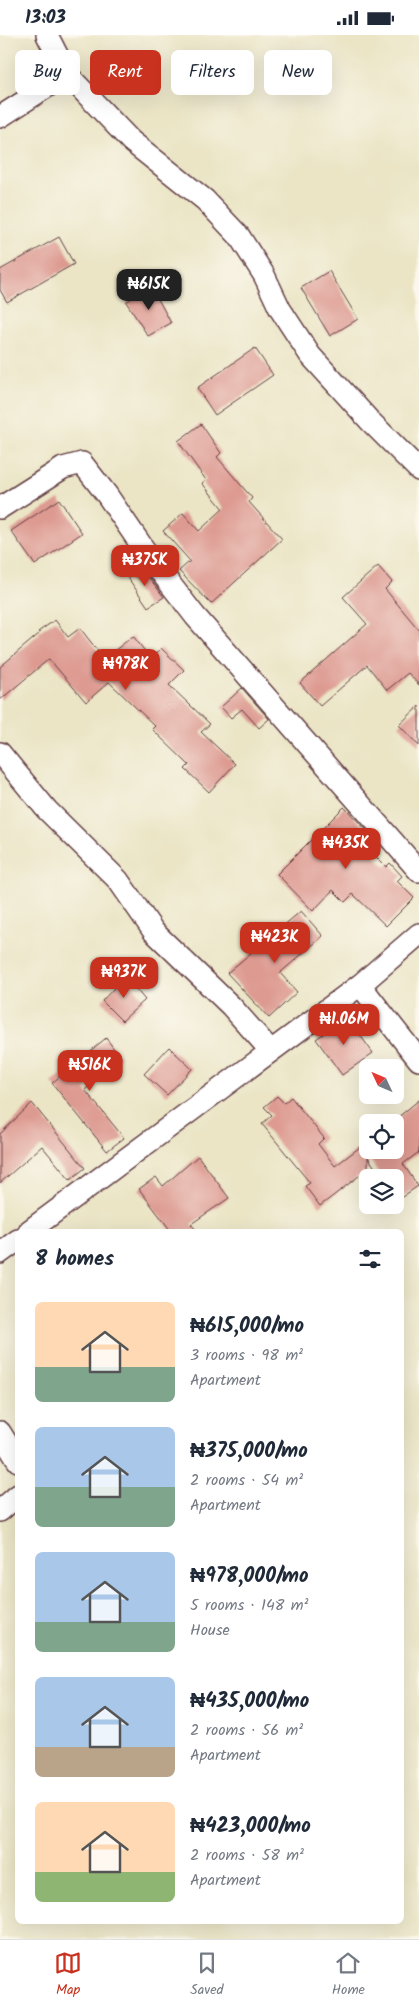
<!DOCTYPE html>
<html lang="en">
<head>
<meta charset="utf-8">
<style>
  body { margin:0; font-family:Kalam,sans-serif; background:#f2f2f3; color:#1f2937; height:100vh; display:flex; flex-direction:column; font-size:19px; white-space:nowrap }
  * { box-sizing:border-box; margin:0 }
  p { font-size:16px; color:#747a83 }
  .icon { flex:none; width:28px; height:28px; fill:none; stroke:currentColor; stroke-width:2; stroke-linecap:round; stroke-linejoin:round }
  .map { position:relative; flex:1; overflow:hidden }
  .sheet { position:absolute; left:15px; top:1194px; width:389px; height:695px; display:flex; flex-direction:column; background:#fff; border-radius:8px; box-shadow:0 5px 20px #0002 }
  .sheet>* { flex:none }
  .hud { position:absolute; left:15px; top:15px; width:390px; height:45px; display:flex; gap:10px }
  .needle { width:32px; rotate:314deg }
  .fabs { position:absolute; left:359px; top:1024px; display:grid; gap:10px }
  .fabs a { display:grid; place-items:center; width:45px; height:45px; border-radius:8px; background:#fff; box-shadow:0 5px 20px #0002; font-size:25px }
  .price { position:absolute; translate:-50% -42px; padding:0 11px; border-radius:10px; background:#c8321e; color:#fff; font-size:16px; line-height:32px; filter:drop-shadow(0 1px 2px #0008) }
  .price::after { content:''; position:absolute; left:50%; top:30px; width:15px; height:11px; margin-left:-8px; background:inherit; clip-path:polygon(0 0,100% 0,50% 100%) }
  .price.selected { background:#222; color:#fff }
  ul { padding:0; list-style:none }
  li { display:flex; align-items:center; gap:15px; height:125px; padding:0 20px }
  li span { display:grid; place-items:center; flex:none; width:140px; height:100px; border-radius:8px; color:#555 }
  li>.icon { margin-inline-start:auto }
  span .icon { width:60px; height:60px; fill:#fffc; stroke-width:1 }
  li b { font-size:21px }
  h2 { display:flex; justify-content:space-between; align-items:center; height:60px; padding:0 20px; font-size:21px }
  .chip { padding:0 18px; border-radius:8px; background:#fff; box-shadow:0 5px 20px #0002; font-size:18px; line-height:45px }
  .chip.selected { background:#c8321e; color:#fff }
  .status { display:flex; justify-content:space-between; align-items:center; height:35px; padding:0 25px; background:#fff; direction:ltr }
  .status svg { height:14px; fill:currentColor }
  .dock { display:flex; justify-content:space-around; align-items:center; height:70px; border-top:1px solid #e0e1e3; background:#fff; font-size:14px; color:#747a83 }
  .dock a { display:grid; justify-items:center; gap:2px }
  .dock .selected { color:#c8321e }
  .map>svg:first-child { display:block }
  .building { fill:#dd9a91 }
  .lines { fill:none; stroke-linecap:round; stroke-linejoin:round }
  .minor-casing { stroke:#623d42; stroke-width:24 }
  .minor { stroke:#fff; stroke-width:21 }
</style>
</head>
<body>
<div class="status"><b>13:03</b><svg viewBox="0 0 49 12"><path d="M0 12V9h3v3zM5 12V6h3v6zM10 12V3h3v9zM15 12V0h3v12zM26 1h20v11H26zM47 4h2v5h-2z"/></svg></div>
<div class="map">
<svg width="419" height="1904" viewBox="0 0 419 1904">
  <rect width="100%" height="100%" fill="#fbf7ec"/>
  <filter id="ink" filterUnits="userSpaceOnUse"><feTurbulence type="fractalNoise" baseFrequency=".02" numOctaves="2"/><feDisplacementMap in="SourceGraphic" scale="10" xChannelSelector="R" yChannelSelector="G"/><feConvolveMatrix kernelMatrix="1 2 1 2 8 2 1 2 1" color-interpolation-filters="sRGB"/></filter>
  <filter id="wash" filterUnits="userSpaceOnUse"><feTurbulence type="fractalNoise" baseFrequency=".0096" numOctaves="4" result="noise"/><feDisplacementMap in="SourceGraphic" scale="20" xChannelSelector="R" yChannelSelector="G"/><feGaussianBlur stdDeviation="1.12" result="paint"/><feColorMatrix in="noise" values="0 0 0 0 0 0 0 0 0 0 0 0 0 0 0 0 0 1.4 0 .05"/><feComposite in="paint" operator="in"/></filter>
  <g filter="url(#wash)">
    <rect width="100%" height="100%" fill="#ebe5c6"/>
    <g id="blocks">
      <!-- building -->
      <g class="building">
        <polygon points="59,202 74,229 7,267 0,255 0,235"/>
        <polygon points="329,236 358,284 330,301 301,253"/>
        <polygon points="151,251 171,288 148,301 126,267"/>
        <polygon points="255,313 273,340 215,380 197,353"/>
        <polygon points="201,389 221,418 217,422 252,463 249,467 282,504 211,569 179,536 190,526 163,496 183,478 199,496 223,474 202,448 206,445 178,406"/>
        <polygon points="59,464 82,498 35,530 11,496"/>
        <polygon points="140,531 164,562 148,572 126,540"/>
        <polygon points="378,531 392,547 385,554 419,595 419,650 408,638 387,655 367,630 320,671 300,648 367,589 343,562"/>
        <polygon points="55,585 68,602 80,593 104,624 133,601 151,624 161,613 184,635 169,650 210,689 201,697 235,729 209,757 185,734 189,730 152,694 155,691 109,647 86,667 49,624 0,665 0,632 40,598 38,597"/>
        <polygon points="242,653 269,684 259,693 242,674 231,683 221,672"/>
        <polygon points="419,671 419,711 399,690"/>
        <polygon points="344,772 372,801 363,809 386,832 390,828 402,841 397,846 414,863 386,891 353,859 345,867 333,855 313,876 277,839"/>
        <polygon points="301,876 323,901 280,938 297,957 269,983 227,938"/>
        <polygon points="125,941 145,965 122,986 102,966"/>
        <polygon points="347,982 373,1018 342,1040 316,1004"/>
        <polygon points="106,1003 120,1022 85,1055 124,1103 107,1116 52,1048"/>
        <polygon points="169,1012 192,1034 167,1060 144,1039"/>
        <polygon points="277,1061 284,1068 291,1062 324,1103 318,1109 335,1131 368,1106 368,1115 395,1115 395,1088 391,1088 419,1065 419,1117 403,1129 418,1151 396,1166 395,1142 381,1142 368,1122 368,1134 320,1171 305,1151 310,1148 262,1089 272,1080 264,1072"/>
        <polygon points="32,1068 85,1133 70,1145 42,1111 0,1148 0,1099"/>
        <polygon points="198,1121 229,1163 191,1189 197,1196 171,1196 139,1154 156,1142 163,1151"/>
      </g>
    </g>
  </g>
  <g filter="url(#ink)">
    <use href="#blocks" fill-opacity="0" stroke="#623d42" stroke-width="1"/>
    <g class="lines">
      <!-- minor casing -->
      <g class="minor-casing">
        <g id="minor">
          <polyline points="47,0 67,39 131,106 205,165 239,201 264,240 280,274 310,320 369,385 419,435"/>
          <polyline points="0,82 67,39"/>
          <polyline points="0,473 63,433 82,428 107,460 150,523 195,581 419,836"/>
          <polyline points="0,718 47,775 118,845 154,897 231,971 270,1015"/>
          <polyline points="360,950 419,1025"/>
          <polyline points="29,1196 360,950 419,899"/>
          <polyline points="0,1218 18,1205"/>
          <polyline points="0,1397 18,1426"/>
          <polyline points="0,1476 18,1460"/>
        </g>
      </g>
      <!-- minor -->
      <use href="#minor" class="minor"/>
    </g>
  </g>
</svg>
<div class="fabs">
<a><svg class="needle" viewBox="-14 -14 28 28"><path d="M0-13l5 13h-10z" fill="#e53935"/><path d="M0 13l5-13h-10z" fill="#747a83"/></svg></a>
<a><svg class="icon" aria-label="locate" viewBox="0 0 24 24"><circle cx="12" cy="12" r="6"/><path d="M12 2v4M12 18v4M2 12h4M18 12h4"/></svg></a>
<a><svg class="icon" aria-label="layers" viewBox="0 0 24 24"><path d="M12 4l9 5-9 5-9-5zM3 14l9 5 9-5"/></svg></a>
</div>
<b class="price selected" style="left:149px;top:276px">₦615K</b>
<b class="price" style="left:145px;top:552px">₦375K</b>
<b class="price" style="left:126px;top:656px">₦978K</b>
<b class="price" style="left:346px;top:835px">₦435K</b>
<b class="price" style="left:275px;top:929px">₦423K</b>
<b class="price" style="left:124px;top:964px">₦937K</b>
<b class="price" style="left:344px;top:1011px">₦1.06M</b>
<b class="price" style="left:90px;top:1057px">₦516K</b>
<div class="hud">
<a class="chip">Buy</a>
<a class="chip selected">Rent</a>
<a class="chip">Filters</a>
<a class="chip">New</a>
</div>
<section class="sheet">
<h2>8 homes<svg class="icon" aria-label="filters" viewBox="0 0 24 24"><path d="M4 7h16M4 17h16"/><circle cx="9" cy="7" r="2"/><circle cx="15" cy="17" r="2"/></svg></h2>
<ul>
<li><span style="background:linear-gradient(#ffd9b3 65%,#7fa58c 0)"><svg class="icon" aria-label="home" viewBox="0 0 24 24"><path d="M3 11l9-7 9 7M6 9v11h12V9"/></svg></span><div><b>₦615,000/mo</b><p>3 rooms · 98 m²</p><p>Apartment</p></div></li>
<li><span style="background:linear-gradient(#a9c7e8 60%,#7fa58c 0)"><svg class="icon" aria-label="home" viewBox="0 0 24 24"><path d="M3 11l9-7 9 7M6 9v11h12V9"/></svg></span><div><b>₦375,000/mo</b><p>2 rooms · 54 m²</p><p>Apartment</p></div></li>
<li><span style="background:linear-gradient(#a9c7e8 70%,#7fa58c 0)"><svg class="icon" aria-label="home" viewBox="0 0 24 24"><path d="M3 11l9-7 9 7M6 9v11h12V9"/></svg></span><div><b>₦978,000/mo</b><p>5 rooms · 148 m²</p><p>House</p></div></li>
<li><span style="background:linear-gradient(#a9c7e8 70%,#b9a48a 0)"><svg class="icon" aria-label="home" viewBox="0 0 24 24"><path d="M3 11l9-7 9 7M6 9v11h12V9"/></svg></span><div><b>₦435,000/mo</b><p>2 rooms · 56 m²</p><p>Apartment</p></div></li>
<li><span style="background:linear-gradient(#ffd9b3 70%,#8fb573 0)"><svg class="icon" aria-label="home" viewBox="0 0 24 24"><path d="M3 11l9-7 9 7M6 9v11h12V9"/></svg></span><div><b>₦423,000/mo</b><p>2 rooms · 58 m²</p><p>Apartment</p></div></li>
</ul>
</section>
</div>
<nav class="dock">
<a class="selected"><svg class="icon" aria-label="map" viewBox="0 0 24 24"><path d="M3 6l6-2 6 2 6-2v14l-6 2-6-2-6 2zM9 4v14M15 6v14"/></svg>Map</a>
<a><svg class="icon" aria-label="saved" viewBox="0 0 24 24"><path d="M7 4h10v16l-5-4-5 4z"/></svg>Saved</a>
<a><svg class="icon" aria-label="home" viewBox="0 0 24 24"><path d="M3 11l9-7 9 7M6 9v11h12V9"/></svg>Home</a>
</nav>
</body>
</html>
